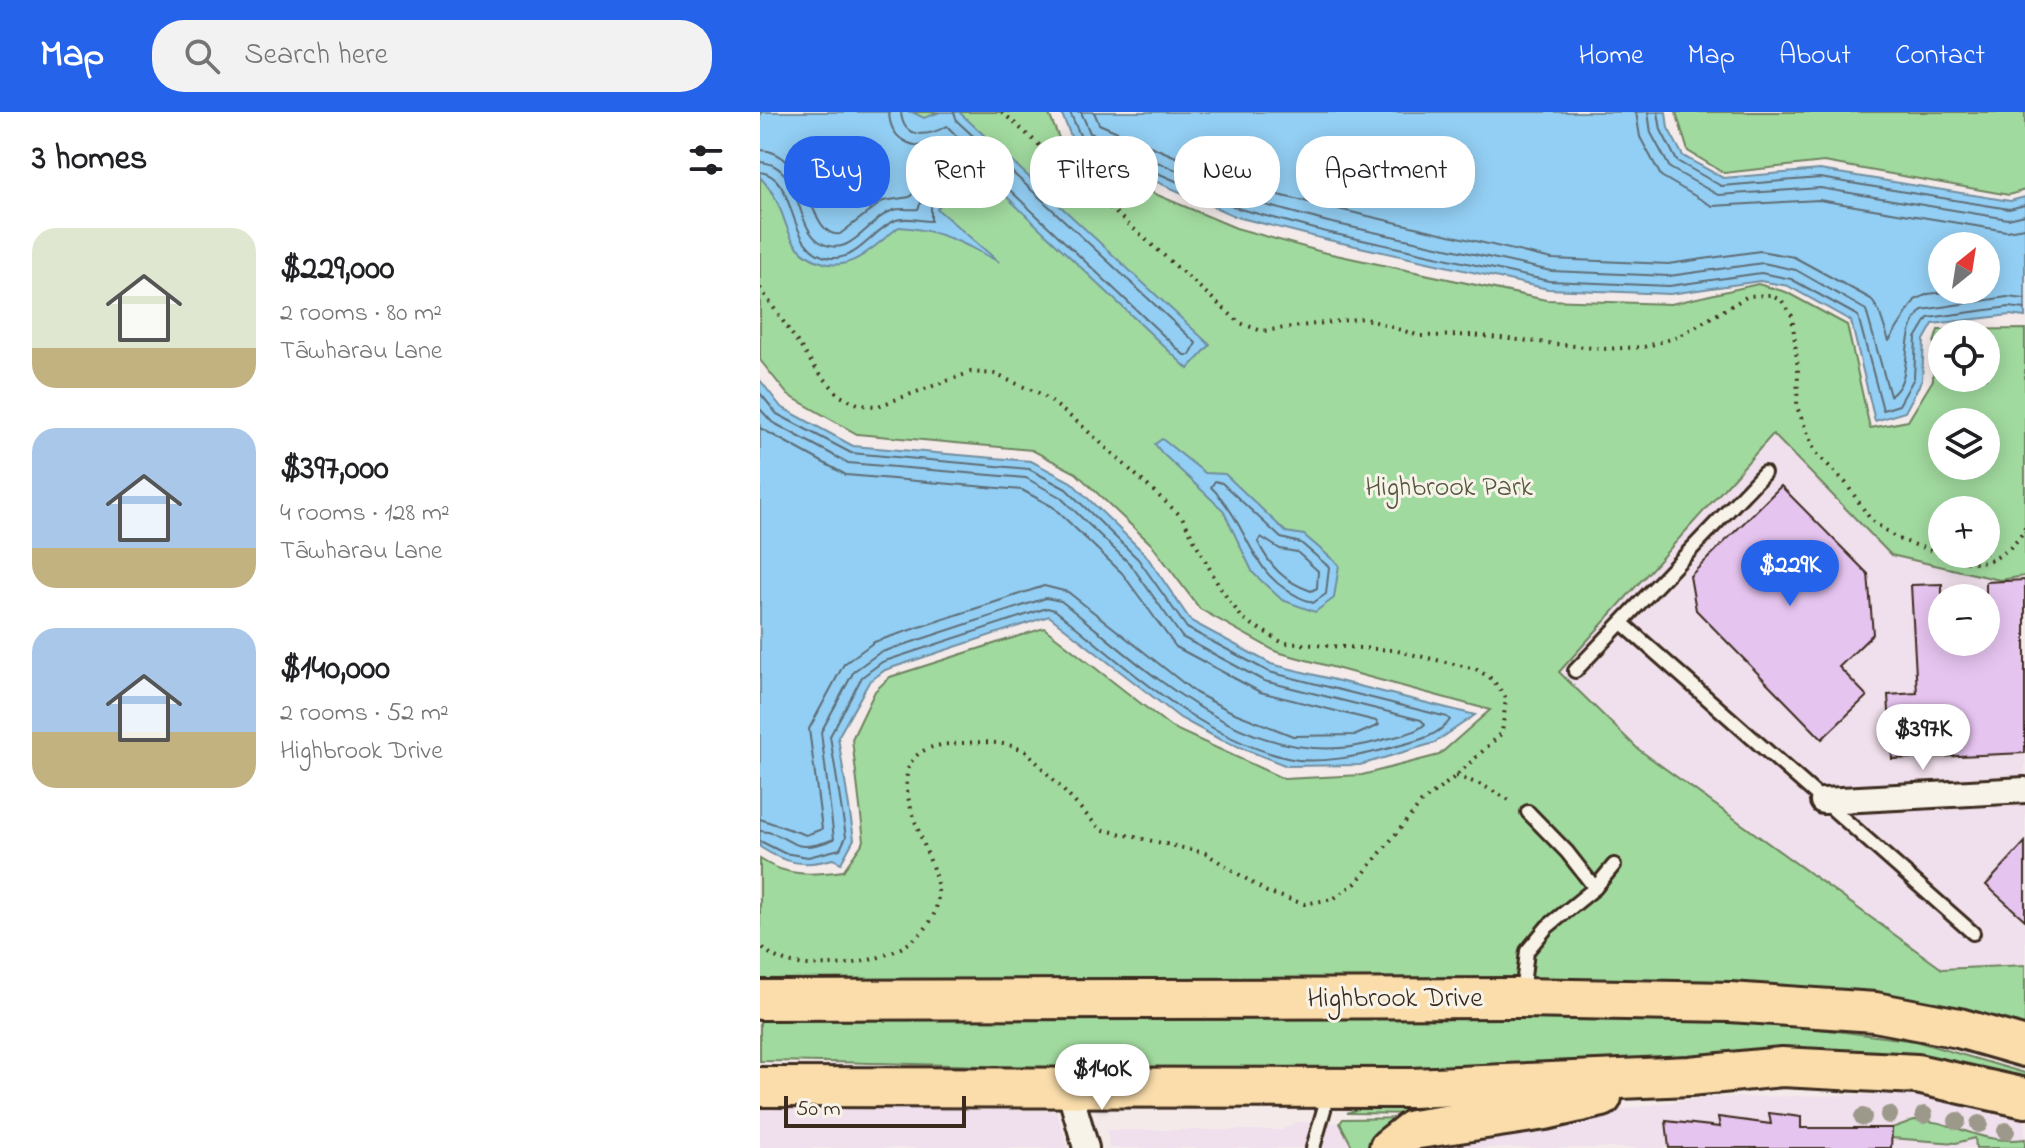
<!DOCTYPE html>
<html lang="en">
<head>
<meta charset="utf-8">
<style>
  body { margin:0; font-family:"Indie Flower",sans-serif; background:#f2f2f2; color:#202124; height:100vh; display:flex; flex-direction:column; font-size:30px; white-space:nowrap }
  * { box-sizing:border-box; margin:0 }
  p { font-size:26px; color:#757577 }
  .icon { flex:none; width:44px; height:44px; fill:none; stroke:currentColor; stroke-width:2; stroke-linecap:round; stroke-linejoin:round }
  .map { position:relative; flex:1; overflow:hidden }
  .side { display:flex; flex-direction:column; background:#fff; width:760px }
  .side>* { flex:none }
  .hud { position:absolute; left:24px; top:24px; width:760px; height:72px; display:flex; gap:16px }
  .needle { width:52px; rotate:30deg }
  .tools { position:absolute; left:1168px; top:120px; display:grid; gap:16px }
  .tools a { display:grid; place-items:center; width:72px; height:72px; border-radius:50%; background:#fff; box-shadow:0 4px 20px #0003; font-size:40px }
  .scale { position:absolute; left:24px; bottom:20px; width:182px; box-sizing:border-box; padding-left:8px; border:4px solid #3b2a1e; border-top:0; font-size:22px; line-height:28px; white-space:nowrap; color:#3b2a1e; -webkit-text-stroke:6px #f7f3e8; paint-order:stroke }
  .price { position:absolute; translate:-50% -68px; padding:0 18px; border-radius:28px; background:#fff; color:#222; font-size:26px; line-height:52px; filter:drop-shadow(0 2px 4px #0008) }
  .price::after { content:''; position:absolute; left:50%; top:48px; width:24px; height:18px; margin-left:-12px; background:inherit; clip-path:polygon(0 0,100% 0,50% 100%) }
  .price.selected { background:#2563eb; color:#fff }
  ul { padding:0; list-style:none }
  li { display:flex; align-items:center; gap:24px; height:200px; padding:0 32px }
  li span { display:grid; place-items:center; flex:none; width:224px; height:160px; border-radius:24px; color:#555 }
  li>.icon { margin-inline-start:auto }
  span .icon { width:96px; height:96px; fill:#fffc; stroke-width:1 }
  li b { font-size:34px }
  h2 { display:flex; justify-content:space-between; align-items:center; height:96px; padding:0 32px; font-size:34px }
  .chip { padding:0 28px; border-radius:32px; background:#fff; box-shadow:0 4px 20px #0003; font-size:28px; line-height:72px }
  .chip.selected { background:#2563eb; color:#fff }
  header { display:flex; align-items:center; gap:48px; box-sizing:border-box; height:112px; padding:0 40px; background:#2563eb; color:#fff }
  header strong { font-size:38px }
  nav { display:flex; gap:44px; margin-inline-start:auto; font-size:28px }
  .search { width:560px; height:72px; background:#f2f2f2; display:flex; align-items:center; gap:20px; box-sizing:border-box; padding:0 28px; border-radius:32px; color:#757577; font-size:30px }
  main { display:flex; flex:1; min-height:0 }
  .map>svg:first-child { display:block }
  .built { fill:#f0dfec; fill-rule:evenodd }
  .green { fill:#a1da9f; stroke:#6e825e; stroke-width:2; fill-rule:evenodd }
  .water { fill:#93cff4; stroke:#708d9e; stroke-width:2; fill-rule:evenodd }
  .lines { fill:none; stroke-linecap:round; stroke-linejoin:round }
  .shore { stroke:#5e6c74; stroke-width:2 }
  .building { fill:#e6c4f0; stroke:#3b2a1e; stroke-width:2 }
  .service-casing { stroke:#3b2a1e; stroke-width:18 }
  .minor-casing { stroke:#3b2a1e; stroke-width:30 }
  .primary-casing { stroke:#3b2a1e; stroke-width:44 }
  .path { stroke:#3b2a1e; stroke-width:4; stroke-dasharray:2 6; stroke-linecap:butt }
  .service { stroke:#f7f3e8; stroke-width:12 }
  .minor { stroke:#f7f3e8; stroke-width:24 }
  .primary { stroke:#faddab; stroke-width:38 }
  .tree { fill:#9c998b }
  .labels { text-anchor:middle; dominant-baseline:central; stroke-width:6; stroke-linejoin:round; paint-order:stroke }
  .park-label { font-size:28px; fill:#54563e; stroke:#f7f3e8 }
  .street-label { font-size:28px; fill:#3b2a1e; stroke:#f7f3e8 }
</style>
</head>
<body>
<header>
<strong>Map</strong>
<div class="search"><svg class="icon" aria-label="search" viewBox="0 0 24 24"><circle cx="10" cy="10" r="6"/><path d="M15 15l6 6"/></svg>Search here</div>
<nav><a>Home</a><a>Map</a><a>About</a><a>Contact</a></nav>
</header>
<main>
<section class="side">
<h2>3 homes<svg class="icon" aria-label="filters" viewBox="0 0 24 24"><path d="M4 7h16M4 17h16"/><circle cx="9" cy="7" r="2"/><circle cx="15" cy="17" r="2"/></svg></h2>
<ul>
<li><span style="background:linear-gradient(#dfe7d0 75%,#c2b280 0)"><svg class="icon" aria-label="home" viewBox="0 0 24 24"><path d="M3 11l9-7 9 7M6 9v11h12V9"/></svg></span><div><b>$229,000</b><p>2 rooms · 80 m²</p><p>Tāwharau Lane</p></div></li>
<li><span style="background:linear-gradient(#a9c7e8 75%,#c2b280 0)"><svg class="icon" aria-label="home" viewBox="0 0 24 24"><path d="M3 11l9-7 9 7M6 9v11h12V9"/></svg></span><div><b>$397,000</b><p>4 rooms · 128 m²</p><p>Tāwharau Lane</p></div></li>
<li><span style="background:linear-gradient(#a9c7e8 65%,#c2b280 0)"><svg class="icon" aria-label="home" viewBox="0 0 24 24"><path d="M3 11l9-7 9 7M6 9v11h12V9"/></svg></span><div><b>$140,000</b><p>2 rooms · 52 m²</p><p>Highbrook Drive</p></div></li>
</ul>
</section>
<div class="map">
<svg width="1265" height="1036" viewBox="0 0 1265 1036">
  <rect width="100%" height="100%" fill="#f4eaea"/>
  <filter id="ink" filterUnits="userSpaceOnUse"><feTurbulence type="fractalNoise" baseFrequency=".0125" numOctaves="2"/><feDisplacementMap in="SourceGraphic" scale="16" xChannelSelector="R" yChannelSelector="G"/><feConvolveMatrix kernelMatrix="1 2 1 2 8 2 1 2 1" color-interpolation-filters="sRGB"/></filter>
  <g filter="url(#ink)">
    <!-- built -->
    <g class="built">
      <path d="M 1013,321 L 1102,412 L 1240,468 L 1265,464 L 1265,853 L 1182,857 L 878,637 L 798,560 ZM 1182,486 L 1226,486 L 1226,530 L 1182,530 Z"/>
      <polygon points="1191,981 1265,1002 1265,1036 650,1036 676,1024 940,986"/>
      <polygon points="10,994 296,999 308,1036 0,1036 0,997"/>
      <polygon points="536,1010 580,1011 593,1036 349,1036 347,1018 522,1018"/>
    </g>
    <!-- green -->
    <g class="green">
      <path d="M 0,0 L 288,0 L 307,45 L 476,116 L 562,140 L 786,188 L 911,192 L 998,172 L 1026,180 L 1087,213 L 1110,316 L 1148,309 L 1173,268 L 1174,231 L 1178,218 L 1265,217 L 1265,464 L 1240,468 L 1131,443 L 1013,322 L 799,560 L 878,637 L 1182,857 L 1265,853 L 1265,914 L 1250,908 L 1117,880 L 925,869 L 0,870 L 0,747 C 27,765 52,763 83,759 L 104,729 L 92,627 L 115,579 L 130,565 L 284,516 L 411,615 L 524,667 L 602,663 L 679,643 L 730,598 L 517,540 L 440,497 L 391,432 L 316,361 L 272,338 L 97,322 L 28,283 L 0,248 ZM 1182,222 L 1226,222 L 1226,266 L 1182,266 ZM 1182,310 L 1226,310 L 1226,354 L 1182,354 ZM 1182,398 L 1226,398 L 1226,442 L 1182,442 Z"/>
      <polygon points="916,0 1265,0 1265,78 1249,83 1064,50 964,61 928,39"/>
      <path d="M 0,897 L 974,906 L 1155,929 L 1265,961 L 1265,972 C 1204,959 1140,939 1077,938 C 937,935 797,959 657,961 C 438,965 219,951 0,949 Z"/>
      <polygon points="612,992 680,998 663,1002 587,1001"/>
      <polygon points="651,1006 614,1036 593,1036 580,1011 583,1007"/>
      <path d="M 1154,1008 C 1197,1008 1216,1033 1265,1027 L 1265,1036 L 1216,1036 L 1215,1026 L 1196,1031 L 1131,1026 L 1132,1016 Z"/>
    </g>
    <!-- water -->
    <g class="water">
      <path d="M 3,0 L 152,0 L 164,6 L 180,0 L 199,0 L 450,233 L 428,257 L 213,53 L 177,97 L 239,150 C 206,132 177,117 139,115 C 114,133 91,163 58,149 C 47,145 36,136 31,125 C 19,98 22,90 0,65 L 0,3 Z"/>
      <path d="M 301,0 L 906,0 L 908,16 L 923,44 L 963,66 L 1060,58 L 1250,89 L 1265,85 L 1265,205 L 1250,203 L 1173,212 L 1164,228 L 1162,268 L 1145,300 L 1115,309 L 1091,209 L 1028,174 L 1000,169 L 910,182 L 788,177 L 564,127 L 477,105 L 315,34 ZM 1182,134 L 1226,134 L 1226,178 L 1182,178 Z"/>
      <path d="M 0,268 L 21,295 L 93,334 L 271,349 L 311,370 L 385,442 L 431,509 L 511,552 L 715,603 L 674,631 L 600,653 L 527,654 L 459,627 L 420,606 L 289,504 L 125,558 L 109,570 L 78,625 L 94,727 L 81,751 L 73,747 C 44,755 26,752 0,735 Z"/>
      <polygon points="402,327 445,361 465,362 526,420 544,423 579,453 574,486 555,500 522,488 493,461 463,398 402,341 395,332"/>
    </g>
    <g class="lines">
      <!-- shore -->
      <g class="shore">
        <polyline points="310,0 322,28 480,97 566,120 789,169 909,174 1001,161 1031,167 1098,204 1123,298 1139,293 1154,266 1156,226 1168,206 1249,195 1265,197"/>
        <path d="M 321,0 L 330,21 L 483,87 L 568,110 L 791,159 L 909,164 L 1003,151 L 1036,158 L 1106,198 L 1130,284 C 1156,267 1137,224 1162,198 L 1247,185 L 1265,187"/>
        <polyline points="334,0 339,12 488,76 792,147 908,152 1000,139 1034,145 1111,187 1119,199 1129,229 1155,188 1168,182 1203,178"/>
        <polyline points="876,0 880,25 901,64 952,94 1059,88 1246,119 1265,116"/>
        <polyline points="888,0 891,21 910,56 958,83 1060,76 1248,107 1265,103"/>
        <polyline points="898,0 901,18 917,49 961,74 1060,66 1249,97 1265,93"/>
        <path d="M 0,38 C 52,40 47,127 80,122 L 123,89 L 150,85 L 188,36 L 185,31 C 158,39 130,32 129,0"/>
        <path d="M 0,50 C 43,53 34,115 60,130 C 91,149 108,106 134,98 C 141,96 151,98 158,97 L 164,84 L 207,35 L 187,14 C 169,24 143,29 141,0"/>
        <path d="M 0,60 C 40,65 24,141 71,146 C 98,148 112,119 134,109 C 144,104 161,109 171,109 L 171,92 L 206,48 L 217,47 L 424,243 L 430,243 L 436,231 L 197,9 L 194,0"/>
        <path d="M 0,281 L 17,302 L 91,341 L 269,357 L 306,377 L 378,447 L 427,516 L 509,560 L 687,605 L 690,608 C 677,626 651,630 630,636 C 602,644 556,653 527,646 C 437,624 366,554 295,498 L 287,496 L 122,550 L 102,565 L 70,624 L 86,725 L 80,737 L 48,745 L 24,741 L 0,729"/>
        <path d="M 0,297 L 12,310 L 88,351 L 266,366 L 300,385 L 371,453 L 422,525 L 504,569 L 661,608 L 665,612 C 655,622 633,625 619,629 C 493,666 391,560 301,489 L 286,486 L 119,541 L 94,559 L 61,620 L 74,727 C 28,746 33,721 0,719"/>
        <polyline points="0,316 86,363 262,378 293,395 362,461 416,535 500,580 616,609 619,613 596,623 533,624 472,600 436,581 308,480 284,474 114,530 84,552 49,617 62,717 46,723 0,707"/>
        <path d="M 455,369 L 462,371 L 521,426 L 541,431 L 569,455 L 566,482 L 553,491 C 486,467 495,419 451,375 Z"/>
        <path d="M 501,425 L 520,437 L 537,440 L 558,459 L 557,476 L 551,479 C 525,470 510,455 498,430 Z"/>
      </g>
    </g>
    <!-- building -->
    <g class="building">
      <polygon points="1021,374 1108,462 1113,522 1079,555 1107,584 1062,627 936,498 930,464"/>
      <polygon points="1265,468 1265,641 1132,647 1128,583 1157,581 1151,473 1182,472 1182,530 1226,530 1226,470"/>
      <polygon points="1265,730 1265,808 1226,773"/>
      <polygon points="1009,1001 1041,1005 1041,1016 1132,1016 1131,1036 909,1036 906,1009 960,1015 958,1005 1011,1012"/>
    </g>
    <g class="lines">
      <!-- service casing -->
      <g class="service-casing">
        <g id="service">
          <polyline points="862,511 1213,821"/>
          <polyline points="815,559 1004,361"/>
          <polyline points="835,776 854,753"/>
          <polyline points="762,883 767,839 787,815 835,776 807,740 768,700"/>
          <polyline points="553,1036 569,980"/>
        </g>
      </g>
      <!-- minor casing -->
      <g class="minor-casing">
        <g id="minor">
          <polyline points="1063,689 1265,678"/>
          <polyline points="309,977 326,1036"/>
        </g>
      </g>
      <!-- primary casing -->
      <g class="primary-casing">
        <g id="primary">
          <polyline points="0,888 761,886 970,890 1115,900 1199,916 1265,935"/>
          <polyline points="0,975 651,976 930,964 1022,955 1157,962 1265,986"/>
          <polyline points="629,1036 652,1018 785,998 842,985"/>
        </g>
      </g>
      <!-- path -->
      <g class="path">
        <polyline points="242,0 480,211 502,219 603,206 660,224 712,223 843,237 884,235 918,225 988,184 1010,183 1022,189 1032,204 1038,257 1037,295 1055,340 1085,370 1111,408 1138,427 1182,442"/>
        <path d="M 0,176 L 56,257 L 80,284 L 100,293 L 118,294 L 211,260 L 234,262 L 283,283 L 321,313 L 422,405 L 460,476 L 483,507 L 523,531 L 633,538 L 716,557 L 732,567 L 746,586 L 742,621 L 696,664 L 661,691 L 596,771 L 573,787 L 544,792 L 507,780 L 445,741 L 340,717 L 267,640 C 242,627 216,630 190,632 C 99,639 179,740 178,782 C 177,833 114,852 72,853 C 47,854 17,854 0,832"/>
        <path d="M 1183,442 C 1193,445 1205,451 1215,451 C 1235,452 1259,432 1265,415"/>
        <polyline points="696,664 722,673 753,690"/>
      </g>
      <!-- service -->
      <use href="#service" class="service"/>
      <!-- minor -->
      <use href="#minor" class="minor"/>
      <!-- primary -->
      <use href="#primary" class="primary"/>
    </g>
    <!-- trees -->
    <g class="tree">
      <circle cx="1129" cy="1003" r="9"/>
      <circle cx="1164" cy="1003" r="9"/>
      <circle cx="1103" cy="1005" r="9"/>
      <circle cx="1197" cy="1009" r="9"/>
      <circle cx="1219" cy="1012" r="9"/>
      <circle cx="1246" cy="1019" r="9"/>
    </g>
  </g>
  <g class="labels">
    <!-- park labels -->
    <g class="park-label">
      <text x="689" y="376">Highbrook Park</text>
    </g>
    <!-- street labels -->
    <g class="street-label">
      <text x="635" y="887">Highbrook Drive</text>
    </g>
  </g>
</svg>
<div class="tools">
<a><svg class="needle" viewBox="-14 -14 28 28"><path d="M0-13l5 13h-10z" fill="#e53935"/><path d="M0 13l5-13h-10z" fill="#757577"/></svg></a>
<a><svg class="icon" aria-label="locate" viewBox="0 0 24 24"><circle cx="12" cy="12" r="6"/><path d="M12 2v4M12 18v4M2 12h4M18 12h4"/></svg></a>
<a><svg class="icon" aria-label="layers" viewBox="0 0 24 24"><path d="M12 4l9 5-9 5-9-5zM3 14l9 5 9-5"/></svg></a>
<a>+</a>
<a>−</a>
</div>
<div class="scale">50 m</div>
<b class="price selected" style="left:1030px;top:496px">$229K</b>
<b class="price" style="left:1163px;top:660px">$397K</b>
<b class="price" style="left:342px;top:1000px">$140K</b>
<div class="hud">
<a class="chip selected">Buy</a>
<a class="chip">Rent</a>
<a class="chip">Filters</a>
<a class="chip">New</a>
<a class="chip">Apartment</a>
</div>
</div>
</main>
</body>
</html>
